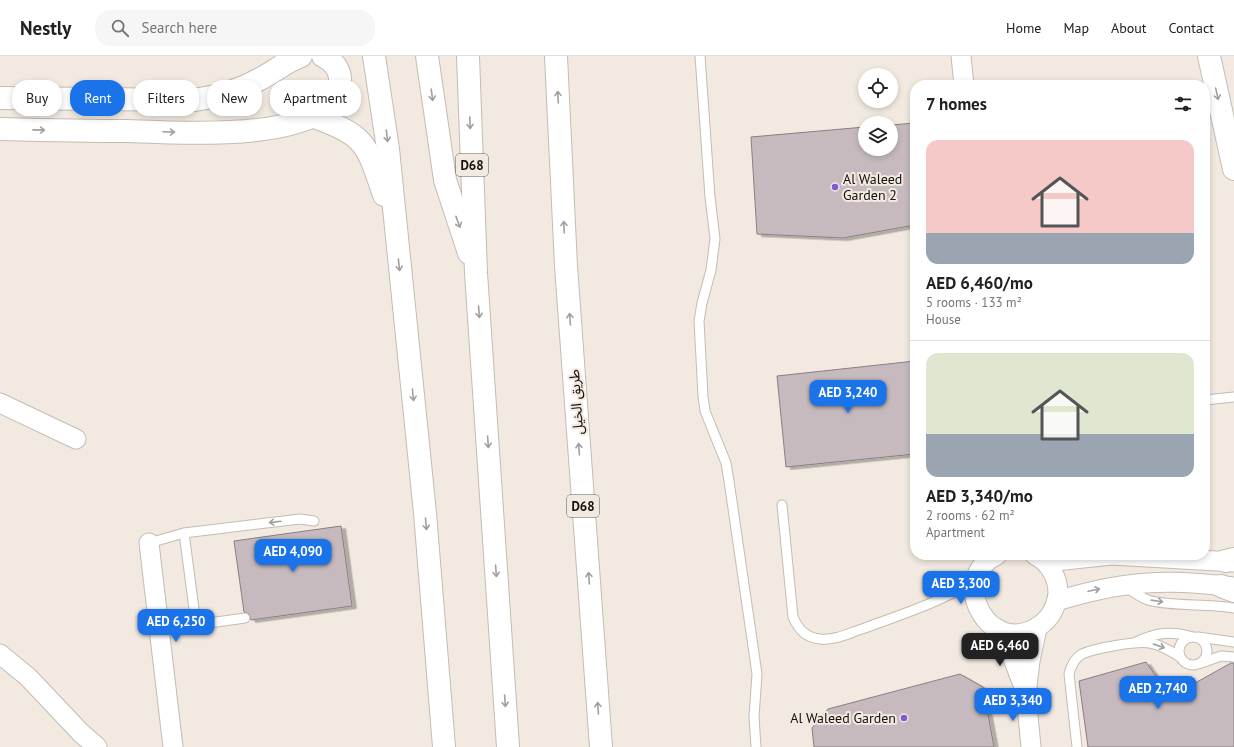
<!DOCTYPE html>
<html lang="en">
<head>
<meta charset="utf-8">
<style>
  body { margin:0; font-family:"PT Sans","Noto Sans Arabic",sans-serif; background:#f6f6f6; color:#202124; height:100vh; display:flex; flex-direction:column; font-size:15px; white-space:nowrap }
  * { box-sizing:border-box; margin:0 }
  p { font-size:13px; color:#757577 }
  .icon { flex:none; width:22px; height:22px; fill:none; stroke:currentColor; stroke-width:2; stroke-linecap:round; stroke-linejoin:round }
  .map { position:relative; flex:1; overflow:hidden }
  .drawer { position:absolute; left:910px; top:24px; width:300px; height:480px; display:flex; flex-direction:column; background:#fff; border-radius:16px; box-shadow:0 2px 6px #0003 }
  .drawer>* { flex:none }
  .guide { position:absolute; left:12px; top:24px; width:380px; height:36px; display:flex; gap:8px }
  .buttons { position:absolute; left:858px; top:12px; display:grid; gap:8px }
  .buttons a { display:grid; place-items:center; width:40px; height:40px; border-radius:50%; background:#fff; box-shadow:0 2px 6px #0003; font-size:20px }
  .price { position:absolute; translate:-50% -34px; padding:0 9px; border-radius:8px; background:#1a73e8; color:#fff; font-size:13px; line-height:26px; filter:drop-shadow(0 1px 2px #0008) }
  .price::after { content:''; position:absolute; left:50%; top:24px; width:12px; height:9px; margin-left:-6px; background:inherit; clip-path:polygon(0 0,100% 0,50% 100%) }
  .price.current { background:#222; color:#fff }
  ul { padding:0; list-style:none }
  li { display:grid; align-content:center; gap:8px; height:212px; padding:0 16px }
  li+li { border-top:1px solid #e0e0e0 }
  li span { display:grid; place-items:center; height:124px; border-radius:12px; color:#555 }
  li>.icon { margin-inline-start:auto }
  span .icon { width:72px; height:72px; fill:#fffc; stroke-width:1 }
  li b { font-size:17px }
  h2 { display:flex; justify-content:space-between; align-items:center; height:48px; padding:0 16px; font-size:17px }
  .tag { padding:0 14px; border-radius:16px; background:#fff; box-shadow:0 2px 6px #0003; font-size:14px; line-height:36px }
  .tag.current { background:#1a73e8; color:#fff }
  header { display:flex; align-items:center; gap:24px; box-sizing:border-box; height:56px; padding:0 20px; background:#fff; border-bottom:1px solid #e0e0e0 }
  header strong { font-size:19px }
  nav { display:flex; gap:22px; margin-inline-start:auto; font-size:14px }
  .search { width:280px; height:36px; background:#f6f6f6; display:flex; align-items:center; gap:10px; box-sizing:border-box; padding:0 14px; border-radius:16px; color:#757577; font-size:15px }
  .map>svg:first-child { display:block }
  .building { fill:#c6babf; stroke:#897e83; filter:url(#shadow) }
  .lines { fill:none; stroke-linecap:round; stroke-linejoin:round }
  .service-casing { stroke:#c3bcb2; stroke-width:11 }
  .minor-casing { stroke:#c3bcb2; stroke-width:21 }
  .tertiary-casing { stroke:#c3bcb2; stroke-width:24 }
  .motorway-casing { stroke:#c3bcb2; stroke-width:24 }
  .service { stroke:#fff; stroke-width:9 }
  .minor { stroke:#fff; stroke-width:19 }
  .tertiary { stroke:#fff; stroke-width:22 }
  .motorway { stroke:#fff; stroke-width:22 }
  .oneway { stroke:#a1a09f }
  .poi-dot { fill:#8259d3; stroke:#f2eae1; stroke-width:1.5 }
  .labels { text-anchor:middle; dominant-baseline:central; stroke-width:4; stroke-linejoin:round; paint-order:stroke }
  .shield { fill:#f2eae1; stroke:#57524d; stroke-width:1 }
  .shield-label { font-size:13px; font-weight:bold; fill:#14110e }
  .poi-label { font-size:14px; fill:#14110e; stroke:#f2eae1; text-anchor:start }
  .street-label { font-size:14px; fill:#14110e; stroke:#f2eae1 }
</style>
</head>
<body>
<header>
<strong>Nestly</strong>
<div class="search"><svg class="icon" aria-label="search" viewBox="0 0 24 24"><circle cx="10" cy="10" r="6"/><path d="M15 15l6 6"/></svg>Search here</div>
<nav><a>Home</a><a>Map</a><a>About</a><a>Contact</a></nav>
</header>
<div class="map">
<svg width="1234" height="691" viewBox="0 0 1234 691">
  <defs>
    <filter id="shadow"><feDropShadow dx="4.5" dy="2.5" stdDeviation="0" flood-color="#0004"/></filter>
  </defs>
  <rect width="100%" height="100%" fill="#f2eae1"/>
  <!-- building -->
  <g class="building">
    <polygon points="915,67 915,169 843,182 757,178 751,81 865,71 865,93 891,93 891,69"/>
    <polygon points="915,305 915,398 786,411 777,320"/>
    <polygon points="341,470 352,550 251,564 249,558 244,556 234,485"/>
    <polygon points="1146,606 1170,641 1231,607 1234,607 1234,691 1088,691 1079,625"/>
    <polygon points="960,618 983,631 994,691 814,691 812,672 828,653"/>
  </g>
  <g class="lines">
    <!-- service casing -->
    <g class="service-casing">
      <g id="service">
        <polyline points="700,0 710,141 715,183 711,214 702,247 699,265 703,340 705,355 726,407 729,425 757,618 754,661 756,691"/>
        <polyline points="1205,344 1234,341"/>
        <path d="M 782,449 L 793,561 C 798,573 807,582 820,583 C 835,585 851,576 865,572 C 903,558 940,546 975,525"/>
        <polyline points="184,477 196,568"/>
        <polyline points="149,487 184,477 300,463 314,465"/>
        <path d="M 1126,531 C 1133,536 1140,541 1148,544 C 1171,551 1208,547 1234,552"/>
        <polyline points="159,574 245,562"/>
        <circle cx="1193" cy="595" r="14"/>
        <polyline points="1198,581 1234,586"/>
        <path d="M 1136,586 C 1155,577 1172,574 1192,581"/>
        <polyline points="1201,607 1221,600 1234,601"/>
        <path d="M 1077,691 L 1069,618 C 1071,610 1075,602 1082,598 C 1095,592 1136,585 1150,587 C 1161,589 1171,595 1180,601"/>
      </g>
    </g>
    <!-- minor casing -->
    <g class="minor-casing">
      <g id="minor">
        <polyline points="961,0 964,29"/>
        <polyline points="0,347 76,383"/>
        <polyline points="149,487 173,691"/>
        <path d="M 997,499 C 946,523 990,603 1039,570 C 1050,563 1057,550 1058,537 C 1058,521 1049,506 1035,499"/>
        <polyline points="1045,506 1112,499 1234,506"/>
        <path d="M 1057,545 C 1122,525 1166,522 1234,531"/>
        <polyline points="998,573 1014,605 1025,634"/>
        <polyline points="0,598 28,621 81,677 97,691"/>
        <polyline points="1031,691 1026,639 1030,605 1037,572"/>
      </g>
    </g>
    <!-- tertiary casing -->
    <g class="tertiary-casing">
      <g id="tertiary">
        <polyline points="1209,0 1234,113"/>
        <path d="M 0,42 L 194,44 C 218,41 239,35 260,23 C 274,16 285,6 301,0"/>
        <path d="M 0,73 C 42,74 85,75 127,75 C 168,76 338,90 340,26 C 341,15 334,5 323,0"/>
        <polyline points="1225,505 1234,503"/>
        <polyline points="1221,530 1234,535"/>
      </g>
    </g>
    <!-- motorway casing -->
    <g class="motorway-casing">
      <g id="motorway">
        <polyline points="374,0 388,93 425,457 444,691"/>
        <polyline points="427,0 445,124 469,197"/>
        <polyline points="468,0 476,217 508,691"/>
        <polyline points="556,0 566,210 601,691"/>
        <polyline points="285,6 290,0"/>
        <path d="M 312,60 C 366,80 366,86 384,139"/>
      </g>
    </g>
    <!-- service -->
    <use href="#service" class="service"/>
    <!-- minor -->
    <use href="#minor" class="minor"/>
    <!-- tertiary -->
    <use href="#tertiary" class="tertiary"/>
    <!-- motorway -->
    <use href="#motorway" class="motorway"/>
  </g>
  <!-- one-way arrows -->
  <defs><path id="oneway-shaft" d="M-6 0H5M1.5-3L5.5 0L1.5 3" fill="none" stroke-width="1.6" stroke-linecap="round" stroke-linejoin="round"/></defs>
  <g class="oneway">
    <use href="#oneway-shaft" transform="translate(1217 38) rotate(77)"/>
    <use href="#oneway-shaft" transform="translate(432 39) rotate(82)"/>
    <use href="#oneway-shaft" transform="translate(558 41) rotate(-93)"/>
    <use href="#oneway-shaft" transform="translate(470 67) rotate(88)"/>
    <use href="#oneway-shaft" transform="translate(39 74) rotate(1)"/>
    <use href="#oneway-shaft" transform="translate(169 76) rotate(2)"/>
    <use href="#oneway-shaft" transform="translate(387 80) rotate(83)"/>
    <use href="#oneway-shaft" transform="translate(458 166) rotate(70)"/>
    <use href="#oneway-shaft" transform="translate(564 171) rotate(-93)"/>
    <use href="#oneway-shaft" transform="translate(399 209) rotate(84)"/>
    <use href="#oneway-shaft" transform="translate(479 256) rotate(86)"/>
    <use href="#oneway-shaft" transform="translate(570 263) rotate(-94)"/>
    <use href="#oneway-shaft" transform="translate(413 339) rotate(84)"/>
    <use href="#oneway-shaft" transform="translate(488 386) rotate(86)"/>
    <use href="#oneway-shaft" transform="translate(579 393) rotate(-94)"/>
    <use href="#oneway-shaft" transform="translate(275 466) rotate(173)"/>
    <use href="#oneway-shaft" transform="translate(426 468) rotate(85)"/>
    <use href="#oneway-shaft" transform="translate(496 515) rotate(86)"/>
    <use href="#oneway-shaft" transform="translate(589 522) rotate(-94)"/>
    <use href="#oneway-shaft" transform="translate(1094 534) rotate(-12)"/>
    <use href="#oneway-shaft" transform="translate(1157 545) rotate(8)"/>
    <use href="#oneway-shaft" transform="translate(1159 590) rotate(19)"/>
    <use href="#oneway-shaft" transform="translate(505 645) rotate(86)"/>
    <use href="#oneway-shaft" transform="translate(598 652) rotate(-94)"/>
  </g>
  <!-- markers -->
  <g class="poi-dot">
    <circle cx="835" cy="131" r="4"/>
    <circle cx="904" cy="662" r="4"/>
  </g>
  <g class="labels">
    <!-- shield labels -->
    <g class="shield">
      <rect x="456" y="98" width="32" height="22" rx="3"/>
      <rect x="567" y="439" width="32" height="22" rx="3"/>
    </g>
    <g class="shield-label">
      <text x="472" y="109">D68</text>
      <text x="583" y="450">D68</text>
    </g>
    <!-- poi labels -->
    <g class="poi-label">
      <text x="843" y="123">Al Waleed<tspan x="843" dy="16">Garden 2</tspan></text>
      <text x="896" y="662" text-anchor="end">Al Waleed Garden</text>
    </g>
    <!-- street labels -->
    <g class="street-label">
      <text transform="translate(576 346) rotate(-94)">طريق الخيل</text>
    </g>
  </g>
</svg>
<div class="buttons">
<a><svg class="icon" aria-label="locate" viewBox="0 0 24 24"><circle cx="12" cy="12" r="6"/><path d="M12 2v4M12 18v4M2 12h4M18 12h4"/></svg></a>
<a><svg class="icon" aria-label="layers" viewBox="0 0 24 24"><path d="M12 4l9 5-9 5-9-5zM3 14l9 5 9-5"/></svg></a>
</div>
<b class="price" style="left:848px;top:358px">AED 3,240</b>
<b class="price" style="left:293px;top:517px">AED 4,090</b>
<b class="price" style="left:961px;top:549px">AED 3,300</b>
<b class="price" style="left:176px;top:587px">AED 6,250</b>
<b class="price current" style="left:1000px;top:611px">AED 6,460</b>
<b class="price" style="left:1158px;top:654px">AED 2,740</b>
<b class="price" style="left:1013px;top:666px">AED 3,340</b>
<div class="guide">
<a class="tag">Buy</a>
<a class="tag current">Rent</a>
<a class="tag">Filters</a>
<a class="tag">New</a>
<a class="tag">Apartment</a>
</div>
<section class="drawer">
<h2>7 homes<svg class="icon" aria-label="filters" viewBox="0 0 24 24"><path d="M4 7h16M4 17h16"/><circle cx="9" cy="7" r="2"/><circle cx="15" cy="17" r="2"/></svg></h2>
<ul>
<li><span style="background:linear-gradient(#f6c9c9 75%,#9aa5b1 0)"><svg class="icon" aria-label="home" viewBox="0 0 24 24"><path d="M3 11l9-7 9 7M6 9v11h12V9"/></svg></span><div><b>AED 6,460/mo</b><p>5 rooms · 133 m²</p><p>House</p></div></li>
<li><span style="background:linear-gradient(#dfe7d0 65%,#9aa5b1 0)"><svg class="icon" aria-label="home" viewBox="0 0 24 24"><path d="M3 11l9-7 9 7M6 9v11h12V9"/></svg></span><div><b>AED 3,340/mo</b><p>2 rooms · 62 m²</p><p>Apartment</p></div></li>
</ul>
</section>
</div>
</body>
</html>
